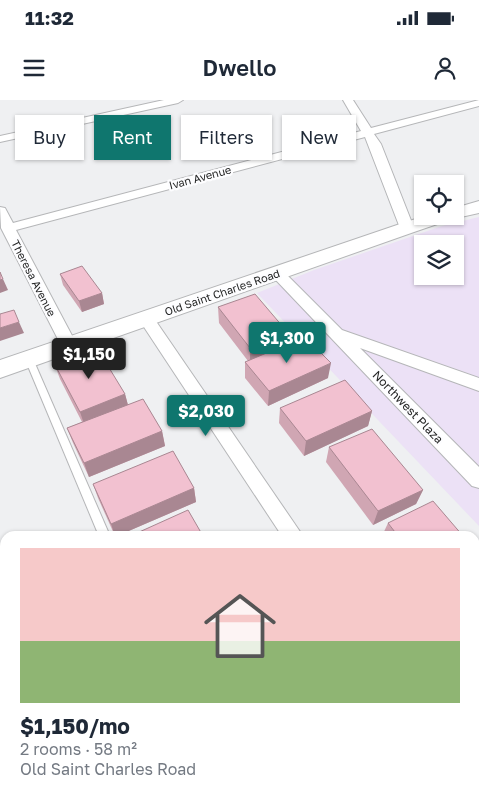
<!DOCTYPE html>
<html lang="en">
<head>
<meta charset="utf-8">
<style>
  body { margin:0; font-family:"Golos Text",sans-serif; background:#f2f2f3; color:#1f2937; height:100vh; display:flex; flex-direction:column; font-size:19px; white-space:nowrap }
  * { box-sizing:border-box; margin:0 }
  p { font-size:16px; color:#747a83 }
  .icon { flex:none; width:28px; height:28px; fill:none; stroke:currentColor; stroke-width:2; stroke-linecap:round; stroke-linejoin:round }
  .map { position:relative; flex:1; overflow:hidden }
  .side { position:absolute; left:0px; top:431px; width:480px; height:276px; display:flex; flex-direction:column; background:#fff; border-radius:15px 15px 0 0; box-shadow:0 1px 4px #0004 }
  .side>* { flex:none }
  .banner { position:absolute; left:15px; top:15px; width:450px; height:45px; display:flex; gap:10px }
  .controls { position:absolute; left:414px; top:75px; display:grid; gap:10px }
  .controls a { display:grid; place-items:center; width:50px; height:50px; border-radius:0px; background:#fff; box-shadow:0 1px 4px #0004; font-size:25px }
  .price { position:absolute; translate:-50% -42px; padding:0 11px; border-radius:5px; background:#0f766e; color:#fff; font-size:16px; line-height:32px; filter:drop-shadow(0 1px 2px #0008) }
  .price::after { content:''; position:absolute; left:50%; top:30px; width:15px; height:11px; margin-left:-8px; background:inherit; clip-path:polygon(0 0,100% 0,50% 100%) }
  .price.current { background:#222; color:#fff }
  ul { padding:0; list-style:none }
  li { display:grid; align-content:center; gap:10px; height:265px; padding:0 20px }
  li+li { border-top:1px solid #e0e1e3 }
  li span { display:grid; place-items:center; height:155px; border-radius:0px; color:#555 }
  li>.icon { margin-inline-start:auto }
  span .icon { width:90px; height:90px; fill:#fffc; stroke-width:1 }
  li b { font-size:21px }
  .tag { padding:0 18px; border-radius:0px; background:#fff; box-shadow:0 1px 4px #0004; font-size:18px; line-height:45px }
  .tag.current { background:#0f766e; color:#fff }
  .status { display:flex; justify-content:space-between; align-items:center; height:35px; padding:0 25px; background:#fff; direction:ltr }
  .status svg { height:14px; fill:currentColor }
  header { display:flex; justify-content:space-between; align-items:center; height:65px; padding:0 20px; background:#fff; font-size:22px; font-weight:600 }
  .map>svg:first-child { display:block }
  .commercial { fill:#ece1f6; fill-rule:evenodd }
  .lines { fill:none; stroke-linecap:round; stroke-linejoin:round }
  .lane-casing { stroke:#b5b6b8; stroke-width:2 }
  .street-casing { stroke:#b5b6b8; stroke-width:2 }
  .secondary-casing { stroke:#b5b6b8; stroke-width:2 }
  .lane { fill:#fff; fill-rule:evenodd }
  .street { fill:#fff; fill-rule:evenodd }
  .secondary { fill:#fff; fill-rule:evenodd }
  .wall { fill:#d0a6b3 }
  .shaded-wall { fill:#a98792 }
  .building { fill:#f2c1d0; stroke:#a98792 }
  .labels { text-anchor:middle; dominant-baseline:central; stroke-width:4.5; stroke-linejoin:round; paint-order:stroke }
  .far-street-label { font-size:11px; fill:#262727; stroke:#fdfdff }
  .street-label { font-size:12px; fill:#262727; stroke:#fdfdff }
</style>
</head>
<body>
<div class="status"><b>11:32</b><svg viewBox="0 0 49 12"><path d="M0 12V9h3v3zM5 12V6h3v6zM10 12V3h3v9zM15 12V0h3v12zM26 1h20v11H26zM47 4h2v5h-2z"/></svg></div>
<header><svg class="icon" aria-label="menu" viewBox="0 0 24 24"><path d="M4 6h16M4 12h16M4 18h16"/></svg>Dwello<svg class="icon" aria-label="person" viewBox="0 0 24 24"><circle cx="12" cy="8" r="4"/><path d="M4 21q1-7 8-7t8 7"/></svg></header>
<div class="map">
<svg width="479" height="707" viewBox="0 0 479 707">
  <rect width="100%" height="100%" fill="#eff0f2"/>
  <!-- commercial -->
  <path class="commercial" d="M 479,117 L 479,426 L 257,193 L 314,170 L 442,126 ZM 422,144 L 455,144 L 455,176 L 422,176 Z"/>
  <g class="lines">
    <!-- lane casing -->
    <g class="lane-casing">
      <g id="lane">
        <polygon points="29,256 33,259 110,436 99,436 25,259"/>
        <polygon points="212,702 227,702 229,707 214,707"/>
      </g>
    </g>
    <!-- street casing -->
    <g class="street-casing">
      <g id="street">
        <polygon points="164,0 183,0 178,3 0,42 0,36"/>
        <polygon points="343,0 353,0 371,28 479,0 479,6 374,34 381,44 414,128 412,131 407,132 400,128 365,37 16,130 77,245 75,249 69,251 63,249 1,128 0,107 5,108 13,123 361,31"/>
        <polygon points="277,169 282,170 342,230 479,278 479,291 360,248 479,367 479,388 472,386 272,176 270,173 272,170"/>
        <polygon points="146,213 151,214 303,436 282,436 138,218 141,214"/>
        <polygon points="475,690 479,691 479,707 460,707 459,702 475,702"/>
      </g>
    </g>
    <!-- secondary casing -->
    <g class="secondary-casing">
      <polygon id="secondary" points="479,101 479,113 452,119 414,132 0,278 0,260 400,124 425,116 455,116 455,108"/>
    </g>
    <!-- lane -->
    <use href="#lane" class="lane"/>
    <!-- street -->
    <use href="#street" class="street"/>
    <!-- secondary -->
    <use href="#secondary" class="secondary"/>
  </g>
  <!-- wall -->
  <g class="wall">
    <polygon points="60,174 102,193 104,204 82,212 63,185"/>
    <polygon points="218,207 288,244 328,278 268,306 245,278 245,262 248,261 219,223"/>
    <polygon points="54,263 125,294 128,305 162,331 165,346 89,377 73,343 67,328 82,322 60,279"/>
    <polygon points="280,308 372,311 368,326 304,356 279,323"/>
    <polygon points="329,347 423,390 416,404 373,425 326,362"/>
    <polygon points="93,384 194,388 196,402 117,436 115,436 98,398"/>
    <polygon points="388,423 463,436 382,436"/>
    <polygon points="479,512 479,591 475,585 475,515"/>
    <polygon points="265,702 283,702 276,707 268,707"/>
  </g>
  <!-- shaded-wall -->
  <g class="shaded-wall">
    <polygon points="3,179 8,190 0,193 0,180"/>
    <polygon points="102,193 104,204 82,212 79,201"/>
    <polygon points="19,222 24,233 0,241 0,228"/>
    <polygon points="289,234 287,249 250,263 250,248"/>
    <polygon points="331,263 328,278 268,306 269,291"/>
    <polygon points="125,294 129,309 85,327 80,312"/>
    <polygon points="372,311 368,326 304,356 306,341"/>
    <polygon points="162,331 165,346 89,377 84,363"/>
    <polygon points="194,388 196,402 117,436 115,436 111,424"/>
    <polygon points="423,390 416,404 373,425 378,411"/>
    <polygon points="479,482 479,489 475,491 475,485"/>
    <polygon points="278,702 283,702 276,707 271,707"/>
  </g>
  <!-- building -->
  <g class="building">
    <polygon points="82,166 102,193 79,201 60,174"/>
    <polygon points="0,172 3,179 0,180"/>
    <polygon points="255,194 289,234 250,248 218,207"/>
    <polygon points="14,210 19,222 0,228 0,214"/>
    <polygon points="305,237 331,263 269,291 245,262"/>
    <polygon points="97,248 125,294 80,312 54,263"/>
    <polygon points="345,280 372,311 306,341 280,308"/>
    <polygon points="143,299 162,331 84,363 67,328"/>
    <polygon points="372,329 423,390 378,411 329,347"/>
    <polygon points="173,351 194,388 111,424 93,384"/>
    <polygon points="433,401 463,436 398,436 388,423"/>
    <polygon points="188,410 203,436 139,436 137,433"/>
    <polygon points="475,450 479,455 479,482 475,485"/>
    <polygon points="479,512 479,568 475,563 475,515"/>
    <polygon points="269,702 278,702 271,707"/>
    <polygon points="336,702 376,702 378,707 329,707"/>
  </g>
  <g class="labels">
    <!-- far-street labels -->
    <g class="far-street-label">
      <text transform="translate(200 77) rotate(-15)">Ivan Avenue</text>
      <text transform="translate(34 178) rotate(63)">Theresa Avenue</text>
      <text transform="translate(222 192) rotate(-19)">Old Saint Charles Road</text>
    </g>
    <!-- street labels -->
    <g class="street-label">
      <text transform="translate(408 307) rotate(46)">Northwest Plaza</text>
    </g>
  </g>
</svg>
<div class="controls">
<a><svg class="icon" aria-label="locate" viewBox="0 0 24 24"><circle cx="12" cy="12" r="6"/><path d="M12 2v4M12 18v4M2 12h4M18 12h4"/></svg></a>
<a><svg class="icon" aria-label="layers" viewBox="0 0 24 24"><path d="M12 4l9 5-9 5-9-5zM3 14l9 5 9-5"/></svg></a>
</div>
<b class="price" style="left:287px;top:264px">$1,300</b>
<b class="price current" style="left:89px;top:280px">$1,150</b>
<b class="price" style="left:206px;top:337px">$2,030</b>
<div class="banner">
<a class="tag">Buy</a>
<a class="tag current">Rent</a>
<a class="tag">Filters</a>
<a class="tag">New</a>
</div>
<section class="side">
<ul>
<li><span style="background:linear-gradient(#f6c9c9 60%,#8fb573 0)"><svg class="icon" aria-label="home" viewBox="0 0 24 24"><path d="M3 11l9-7 9 7M6 9v11h12V9"/></svg></span><div><b>$1,150/mo</b><p>2 rooms · 58 m²</p><p>Old Saint Charles Road</p></div></li>
</ul>
</section>
</div>
</body>
</html>
